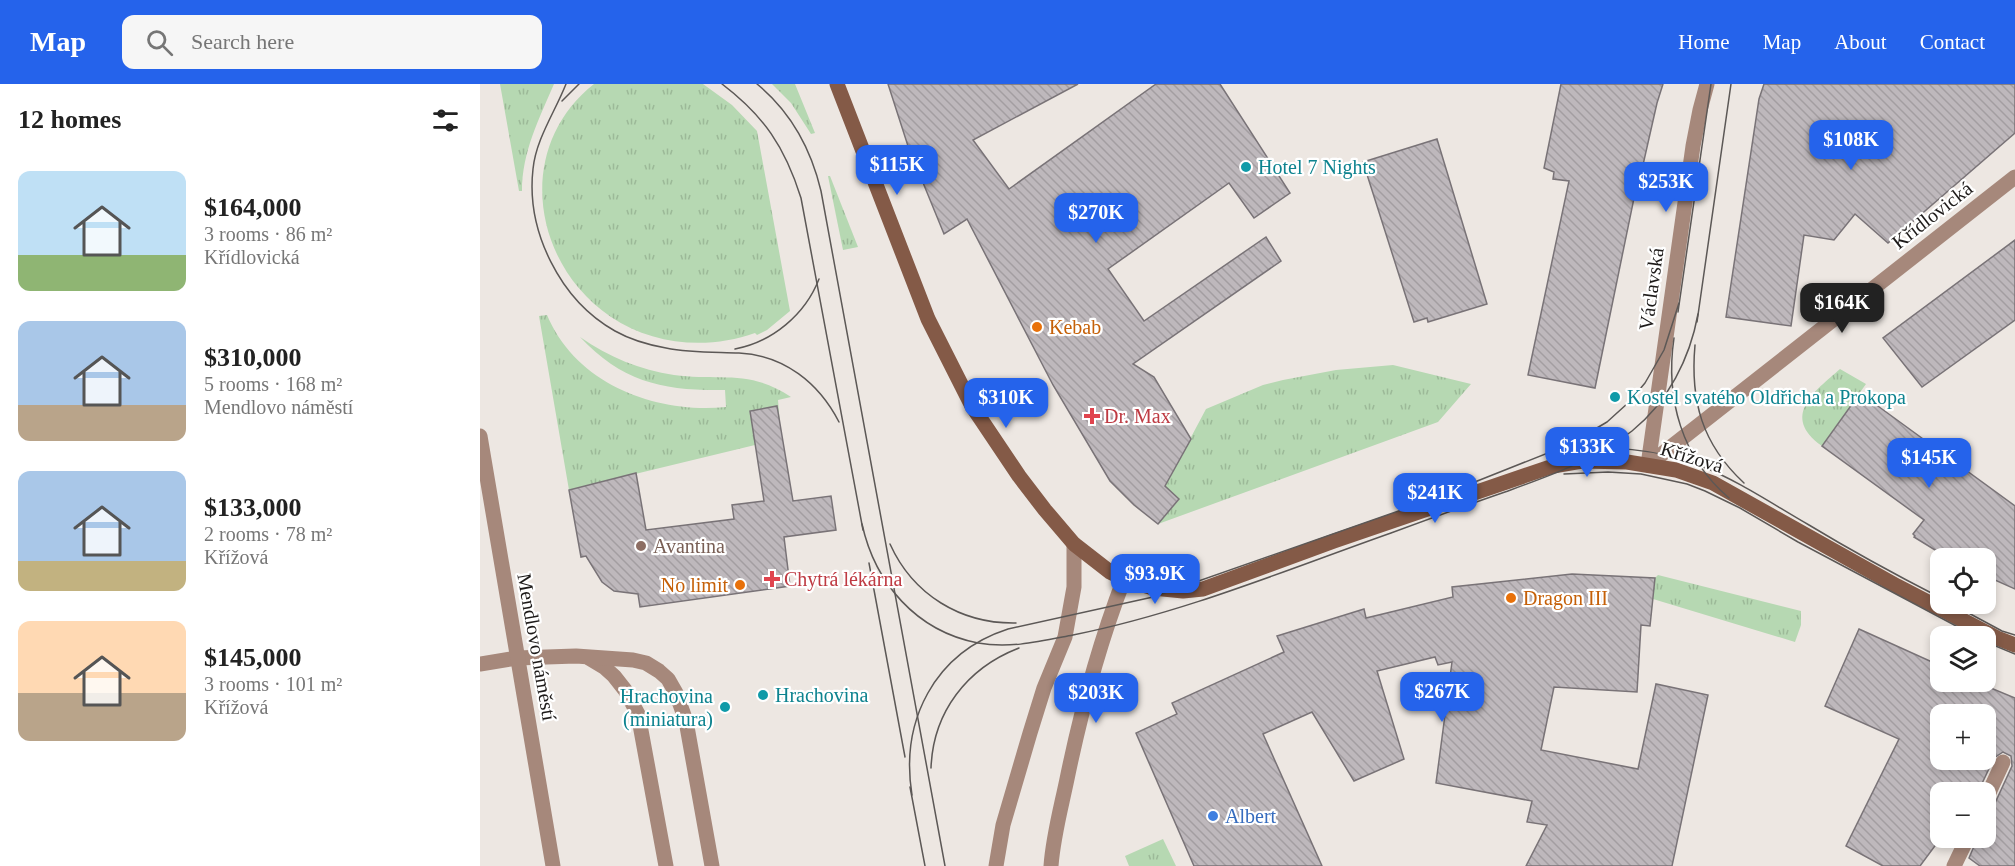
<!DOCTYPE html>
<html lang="en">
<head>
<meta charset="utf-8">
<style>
  body { margin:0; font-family:Georgia,serif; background:#f6f6f6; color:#222; height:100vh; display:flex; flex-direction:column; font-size:22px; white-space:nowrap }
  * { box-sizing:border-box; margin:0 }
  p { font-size:20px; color:#767676 }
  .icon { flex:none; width:33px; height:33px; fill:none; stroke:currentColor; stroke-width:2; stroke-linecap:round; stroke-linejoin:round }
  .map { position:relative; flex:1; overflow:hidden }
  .sheet { display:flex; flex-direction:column; background:#fff; width:480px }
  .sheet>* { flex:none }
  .buttons { position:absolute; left:1450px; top:464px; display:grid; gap:12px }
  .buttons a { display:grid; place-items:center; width:66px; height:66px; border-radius:12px; background:#fff; box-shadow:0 3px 9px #0003; font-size:30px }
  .price { position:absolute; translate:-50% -51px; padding:0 14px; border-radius:12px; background:#2563eb; color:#fff; font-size:20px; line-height:39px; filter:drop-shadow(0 2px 3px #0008) }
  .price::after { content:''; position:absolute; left:50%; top:36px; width:18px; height:14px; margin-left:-9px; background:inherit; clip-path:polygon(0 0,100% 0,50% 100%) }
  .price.current { background:#222; color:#fff }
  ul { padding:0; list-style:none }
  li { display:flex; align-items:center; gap:18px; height:150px; padding:0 18px }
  li span { display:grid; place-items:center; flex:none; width:168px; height:120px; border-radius:12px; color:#555 }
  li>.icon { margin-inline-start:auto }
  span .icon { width:72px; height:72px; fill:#fffc; stroke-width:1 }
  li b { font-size:26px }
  h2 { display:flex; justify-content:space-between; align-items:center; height:72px; padding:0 18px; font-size:26px }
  header { display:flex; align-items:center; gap:36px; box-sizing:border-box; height:84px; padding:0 30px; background:#2563eb; color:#fff }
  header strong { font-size:28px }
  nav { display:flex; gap:33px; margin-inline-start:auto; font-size:21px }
  .search { width:420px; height:54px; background:#f6f6f6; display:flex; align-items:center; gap:15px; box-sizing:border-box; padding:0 21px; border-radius:12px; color:#767676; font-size:22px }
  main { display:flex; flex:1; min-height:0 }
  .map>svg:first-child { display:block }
  .grass { fill:url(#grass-tufts) }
  .building { fill:url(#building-back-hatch); stroke:#797377; stroke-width:1.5; fill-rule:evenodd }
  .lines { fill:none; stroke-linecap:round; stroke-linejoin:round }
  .service { stroke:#a6887b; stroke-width:15 }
  .minor { stroke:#a6887b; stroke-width:15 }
  .tertiary { stroke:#a6887b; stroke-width:15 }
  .secondary { stroke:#845a47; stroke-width:15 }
  .tram { stroke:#5c5856; stroke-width:1.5 }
  .culture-dot { fill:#0f9aa8; stroke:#fff; stroke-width:2 }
  .food-dot { fill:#e8710a; stroke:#fff; stroke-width:2 }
  .health-dot { fill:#e0444e; stroke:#fff; stroke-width:2 }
  .education-dot { fill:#8d6e63; stroke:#fff; stroke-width:2 }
  .shop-dot { fill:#3f7fe0; stroke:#fff; stroke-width:2 }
  .labels { text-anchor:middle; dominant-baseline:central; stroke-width:4.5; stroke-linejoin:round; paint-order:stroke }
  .culture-label { font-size:20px; fill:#0d838f; stroke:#fff; text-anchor:start }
  .street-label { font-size:20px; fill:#1d1a19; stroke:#fff }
  .food-label { font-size:20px; fill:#c56008; stroke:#fff; text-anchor:start }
  .health-label { font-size:20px; fill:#be3a42; stroke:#fff; text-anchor:start }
  .education-label { font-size:20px; fill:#785e54; stroke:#fff; text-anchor:start }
  .shop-label { font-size:20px; fill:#366cbe; stroke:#fff; text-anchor:start }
</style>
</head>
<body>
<header>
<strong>Map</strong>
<div class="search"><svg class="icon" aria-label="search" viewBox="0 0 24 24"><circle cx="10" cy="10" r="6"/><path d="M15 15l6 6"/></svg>Search here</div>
<nav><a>Home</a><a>Map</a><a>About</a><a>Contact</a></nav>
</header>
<main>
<section class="sheet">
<h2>12 homes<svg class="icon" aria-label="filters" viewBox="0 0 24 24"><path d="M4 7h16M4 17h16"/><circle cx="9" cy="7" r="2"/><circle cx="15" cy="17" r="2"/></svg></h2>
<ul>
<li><span style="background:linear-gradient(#bfe0f5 70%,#8fb573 0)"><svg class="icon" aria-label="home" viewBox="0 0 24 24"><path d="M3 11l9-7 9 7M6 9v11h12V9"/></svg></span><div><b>$164,000</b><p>3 rooms · 86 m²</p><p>Křídlovická</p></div></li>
<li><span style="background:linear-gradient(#a9c7e8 70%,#b9a48a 0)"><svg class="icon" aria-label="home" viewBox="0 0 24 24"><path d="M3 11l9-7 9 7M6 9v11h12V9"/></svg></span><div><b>$310,000</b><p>5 rooms · 168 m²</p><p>Mendlovo náměstí</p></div></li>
<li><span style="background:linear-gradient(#a9c7e8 75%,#c2b280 0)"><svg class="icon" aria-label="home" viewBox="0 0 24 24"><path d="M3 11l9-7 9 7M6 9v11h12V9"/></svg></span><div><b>$133,000</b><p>2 rooms · 78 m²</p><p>Křížová</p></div></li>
<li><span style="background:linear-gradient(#ffd9b3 60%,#b9a48a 0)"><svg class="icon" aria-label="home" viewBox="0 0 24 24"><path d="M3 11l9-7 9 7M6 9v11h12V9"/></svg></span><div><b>$145,000</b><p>3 rooms · 101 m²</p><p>Křížová</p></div></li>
</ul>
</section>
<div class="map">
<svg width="1535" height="782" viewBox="0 0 1535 782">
  <defs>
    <pattern id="grass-tufts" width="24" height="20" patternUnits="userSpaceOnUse" patternTransform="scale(1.5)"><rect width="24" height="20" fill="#b6d8b2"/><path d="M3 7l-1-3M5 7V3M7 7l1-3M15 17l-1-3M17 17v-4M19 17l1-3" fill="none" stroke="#9cb998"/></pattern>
    <pattern id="building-back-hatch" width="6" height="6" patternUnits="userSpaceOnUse" patternTransform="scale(1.5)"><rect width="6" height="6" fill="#beb8bc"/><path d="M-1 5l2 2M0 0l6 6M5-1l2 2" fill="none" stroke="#a39ea1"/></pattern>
  </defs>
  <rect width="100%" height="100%" fill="#ede7e2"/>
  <!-- grass -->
  <g class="grass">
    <path d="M 20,0 L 74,0 C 59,35 42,68 42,107 L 39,107 Z"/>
    <path d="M 114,0 L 223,0 L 252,21 L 277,47 L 310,227 L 287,246 L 277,251 L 275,249 C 228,266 172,261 131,233 C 51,179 35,62 114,0 Z"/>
    <polygon points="292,0 315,0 335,49 331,50 311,19"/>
    <polygon points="348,92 350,92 378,163 363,166"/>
    <path d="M 67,231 C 96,300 175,330 246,323 L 245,306 C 185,307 143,299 100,253 C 129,273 160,286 194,291 C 239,297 270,285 311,313 L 298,316 L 300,340 L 273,344 L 275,361 L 89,406 L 59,232 Z"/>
    <polygon points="913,281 991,300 958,338 678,440 699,416 685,402 726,325 783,301 803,296 856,286"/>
    <path d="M 1360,285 L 1386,300 L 1342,362 C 1300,332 1335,307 1360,285 Z"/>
    <polygon points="1178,491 1321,527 1321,541 1315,558 1173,515 1175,494"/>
    <polygon points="683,755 696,782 649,782 645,772"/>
  </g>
  <!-- building -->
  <g class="building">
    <polygon points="408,0 598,0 493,56 529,105 676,0 740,0 810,109 774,134 749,99 628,185 664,237 786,153 801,177 653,280 674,293 711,355 685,402 699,415 678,440 654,421 630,397 573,301 487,135 464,150 428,62"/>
    <polygon points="1081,0 1183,0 1177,19 1163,81 1161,80 1115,304 1048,291 1089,97 1073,95 1074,88 1064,84"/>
    <polygon points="1284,0 1535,0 1535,49 1408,159 1375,130 1354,156 1324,151 1311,242 1246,233 1279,15"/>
    <polygon points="957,55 1007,220 948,238 947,234 934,238 883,78"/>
    <polygon points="1535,156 1535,236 1442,303 1403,254"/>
    <polygon points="1380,309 1535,422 1535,505 1506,492 1506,474 1468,474 1434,453 1435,452 1433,450 1444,436 1342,362"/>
    <polygon points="297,322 313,417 351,412 356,446 304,453 310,502 160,523 158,510 134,507 122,498 106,472 101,473 89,406 156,389 166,446 254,435 252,421 284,417 270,327"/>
    <polygon points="1092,490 1175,494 1170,542 1161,541 1157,608 1074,603 1061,666 1158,685 1176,600 1228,611 1192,782 1046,782 1067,741 1047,738 1052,717 956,699 972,578 958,581 955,573 897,587 924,675 874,697 832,628 783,650 842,782 714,782 656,649 697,630 692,619 804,568 797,552 884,525 886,534 973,513 972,503"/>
    <path d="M 1379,545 L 1461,582 L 1461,597 L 1494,597 L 1535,614 L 1535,782 L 1500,782 L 1489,774 L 1498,753 L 1506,753 L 1506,725 L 1511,723 L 1515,719 L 1532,682 L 1531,672 L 1523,668 L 1514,674 L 1498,708 L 1461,708 L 1461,753 L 1477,753 L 1472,763 L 1460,755 L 1440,782 L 1403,782 L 1366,762 L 1419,655 L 1345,622 ZM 1461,630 L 1506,630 L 1506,675 L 1461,675 Z"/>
  </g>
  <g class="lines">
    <!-- service -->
    <g class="service">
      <polyline points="109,574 124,583 134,592 145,606 158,630 186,782"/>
      <polyline points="0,580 37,574 96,572 153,576 166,579 179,587 188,595 196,609 206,637 232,782"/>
      <polyline points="1506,715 1523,678"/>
      <polyline points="516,782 523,741 550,649 564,604 585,553 594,503 594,460"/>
      <polyline points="1474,782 1488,753"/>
    </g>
    <!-- minor -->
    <g class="minor">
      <polyline points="0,352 73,782"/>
      <polyline points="1168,381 1535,93"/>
    </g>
    <!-- tertiary -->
    <g class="tertiary">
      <polyline points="1168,381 1213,62 1220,26 1227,0"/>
      <path d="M 571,782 C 573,753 581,724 587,695 C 601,627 619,560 644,495"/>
    </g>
    <!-- secondary -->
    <polyline class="secondary" points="357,0 448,235 492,322 539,392 565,426 594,460 630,488 644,495 673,504 703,507 723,505 854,457 1073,382 1102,377 1147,378 1196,386 1233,399 1417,502 1517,554 1535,561"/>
    <!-- tram -->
    <g class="tram">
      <path d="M 86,0 C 75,28 56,55 53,85 C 46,147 80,216 135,247 C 151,256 169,261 186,264 C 211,269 235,268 259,269 C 304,271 339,299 359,338"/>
      <path d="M 242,0 C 284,32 305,63 321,114 L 383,446"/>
      <path d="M 277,0 C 311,28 331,65 341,107 L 465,782"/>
      <polyline points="82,17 99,0"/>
      <polyline points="1198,228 1231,0"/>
      <polyline points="1217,238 1251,0"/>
      <path d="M 1194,254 C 1185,315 1202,374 1249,414"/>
      <path d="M 1215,261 C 1210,317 1222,360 1264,399"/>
      <path d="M 255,265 C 292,258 325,231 339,195"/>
      <path d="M 1081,368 C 1126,360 1179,365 1221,382 C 1259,397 1294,421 1329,441 C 1372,467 1416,491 1461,514"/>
      <polyline points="1084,390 1128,388 1161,390 1207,400 1225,407 1260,424 1318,458 1495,552"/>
      <path d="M 382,440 C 395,499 436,547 498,559 C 530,565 562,557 593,551 C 703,529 806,486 911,449 C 949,435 987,421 1025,408 C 1069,392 1115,376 1152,347 C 1188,318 1210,274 1218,230"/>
      <path d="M 410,460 C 433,511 481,540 536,539"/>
      <polyline points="389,479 425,673"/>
      <polyline points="1470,519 1522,547 1535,551"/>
      <polyline points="1506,558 1535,570"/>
      <path d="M 451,684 C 453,628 487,584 539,564"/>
      <polyline points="430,703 445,782"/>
      <path d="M 432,711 C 420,637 454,569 528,545 L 673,513 L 947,417 L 1088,361 L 1127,338 L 1148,319 L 1165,299 L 1184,266 L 1199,219"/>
    </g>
  </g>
  <!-- markers -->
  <g class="culture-dot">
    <circle cx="766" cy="83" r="6"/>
    <circle cx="1135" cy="313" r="6"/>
    <circle cx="283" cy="611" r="6"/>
    <circle cx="245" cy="623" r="6"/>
  </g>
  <g class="food-dot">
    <circle cx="557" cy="243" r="6"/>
    <circle cx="260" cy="501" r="6"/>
    <circle cx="1031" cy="514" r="6"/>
  </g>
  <g class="health-dot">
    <path d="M609 323h6v6h6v6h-6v6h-6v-6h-6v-6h6z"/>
    <path d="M289 486h6v6h6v6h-6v6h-6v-6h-6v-6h6z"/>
  </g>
  <circle class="education-dot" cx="161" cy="462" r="6"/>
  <circle class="shop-dot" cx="733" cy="732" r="6"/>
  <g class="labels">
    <!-- culture labels -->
    <g class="culture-label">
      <text x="778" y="83">Hotel 7 Nights</text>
      <text x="1147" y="313">Kostel svatého Oldřicha a Prokopa</text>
      <text x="295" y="611">Hrachovina</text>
      <text x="233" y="612" text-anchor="end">Hrachovina<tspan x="233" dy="23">(miniatura)</tspan></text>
    </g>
    <!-- street labels -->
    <g class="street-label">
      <text transform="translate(1452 131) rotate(-38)">Křídlovická</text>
      <text transform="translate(1171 205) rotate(-82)">Václavská</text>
      <text transform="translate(1212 373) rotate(17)">Křížová</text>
      <text transform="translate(57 563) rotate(80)">Mendlovo náměstí</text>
    </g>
    <!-- food labels -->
    <g class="food-label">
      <text x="569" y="243">Kebab</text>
      <text x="248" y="501" text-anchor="end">No limit</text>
      <text x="1043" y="514">Dragon III</text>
    </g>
    <!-- health labels -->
    <g class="health-label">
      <text x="624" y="332">Dr. Max</text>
      <text x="304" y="495">Chytrá lékárna</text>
    </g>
    <!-- education labels -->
    <g class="education-label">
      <text x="173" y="462">Avantina</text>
    </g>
    <!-- shop labels -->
    <g class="shop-label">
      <text x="745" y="732">Albert</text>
    </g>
  </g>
</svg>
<div class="buttons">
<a><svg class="icon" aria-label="locate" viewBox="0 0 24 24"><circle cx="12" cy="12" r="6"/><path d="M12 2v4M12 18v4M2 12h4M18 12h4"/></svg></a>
<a><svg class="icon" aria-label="layers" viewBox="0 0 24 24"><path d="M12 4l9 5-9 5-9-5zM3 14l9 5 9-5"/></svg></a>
<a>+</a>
<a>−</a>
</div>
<b class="price" style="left:1371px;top:87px">$108K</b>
<b class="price" style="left:417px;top:112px">$115K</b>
<b class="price" style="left:1186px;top:129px">$253K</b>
<b class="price" style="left:616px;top:160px">$270K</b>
<b class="price current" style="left:1362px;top:250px">$164K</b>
<b class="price" style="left:526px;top:345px">$310K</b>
<b class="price" style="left:1107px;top:394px">$133K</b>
<b class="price" style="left:1449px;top:405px">$145K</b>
<b class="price" style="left:955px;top:440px">$241K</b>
<b class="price" style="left:675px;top:521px">$93.9K</b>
<b class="price" style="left:962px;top:639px">$267K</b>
<b class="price" style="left:616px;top:640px">$203K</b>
</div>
</main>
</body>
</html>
